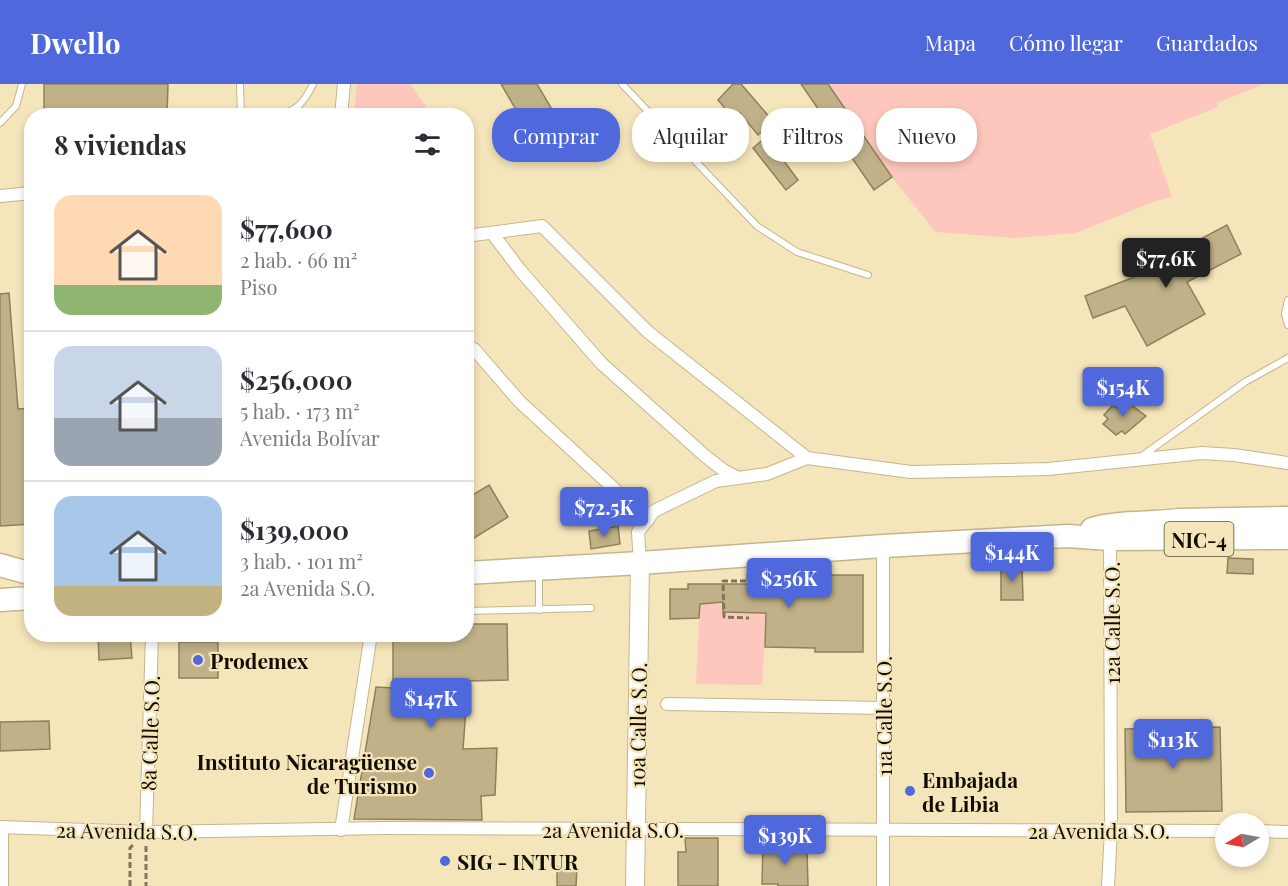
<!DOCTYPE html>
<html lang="es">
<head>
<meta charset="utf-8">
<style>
  body { margin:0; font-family:"Playfair Display",serif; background:#f7f7f7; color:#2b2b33; height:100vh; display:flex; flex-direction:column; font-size:22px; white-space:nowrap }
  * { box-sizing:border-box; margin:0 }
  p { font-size:20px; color:#7c7c81 }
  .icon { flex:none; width:33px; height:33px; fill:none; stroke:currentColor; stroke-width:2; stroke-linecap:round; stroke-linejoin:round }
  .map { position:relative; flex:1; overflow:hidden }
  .details { position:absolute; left:24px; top:24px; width:450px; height:534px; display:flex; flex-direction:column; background:#fff; border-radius:24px; box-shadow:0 3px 9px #0003 }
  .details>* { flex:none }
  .top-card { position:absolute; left:492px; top:24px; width:570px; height:54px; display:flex; gap:12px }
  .needle { width:39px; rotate:260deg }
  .fabs { position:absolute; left:1215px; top:729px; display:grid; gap:12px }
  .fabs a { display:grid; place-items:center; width:54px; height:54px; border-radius:50%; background:#fff; box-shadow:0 3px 9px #0003; font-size:30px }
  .price { position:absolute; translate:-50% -51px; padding:0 14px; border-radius:6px; background:#4f68dc; color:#fff; font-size:20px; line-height:39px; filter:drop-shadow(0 2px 3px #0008) }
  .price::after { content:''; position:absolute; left:50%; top:36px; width:18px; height:14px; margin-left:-9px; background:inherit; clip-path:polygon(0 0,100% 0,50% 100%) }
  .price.active { background:#222; color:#fff }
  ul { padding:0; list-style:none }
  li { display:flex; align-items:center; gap:18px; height:150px; padding:0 30px }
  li+li { border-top:2px solid #e1e1e2 }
  li span { display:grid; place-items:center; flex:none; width:168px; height:120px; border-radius:18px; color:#555 }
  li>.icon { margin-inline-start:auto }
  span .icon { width:72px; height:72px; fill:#fffc; stroke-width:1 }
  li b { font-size:26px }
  h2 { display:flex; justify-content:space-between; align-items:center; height:72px; padding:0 30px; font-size:26px }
  .chip { padding:0 21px; border-radius:24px; background:#fff; box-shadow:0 3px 9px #0003; font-size:21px; line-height:54px }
  .chip.active { background:#4f68dc; color:#fff }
  header { display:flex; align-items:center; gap:36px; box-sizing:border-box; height:84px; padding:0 30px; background:#4f68dc; color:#fff }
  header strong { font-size:28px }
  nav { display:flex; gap:33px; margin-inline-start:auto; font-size:21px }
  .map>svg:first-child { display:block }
  .green { fill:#fec7bd }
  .building { fill:#c0b188; stroke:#8f8059; stroke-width:1.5 }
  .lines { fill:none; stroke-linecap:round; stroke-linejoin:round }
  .lane-casing { stroke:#c4b68c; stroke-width:8 }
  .street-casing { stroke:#c4b68c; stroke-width:14 }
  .secondary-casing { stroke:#c4b68c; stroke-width:20 }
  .highway-casing { stroke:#c4b68c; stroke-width:25 }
  .path { stroke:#81765b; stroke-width:3; stroke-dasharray:6 3; stroke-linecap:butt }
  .lane { stroke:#fff; stroke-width:6 }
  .street { stroke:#fff; stroke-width:12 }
  .secondary { stroke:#fff; stroke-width:18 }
  .highway { stroke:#fff; stroke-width:22 }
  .poi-dot { fill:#4f68dc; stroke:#f5e5bb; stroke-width:2 }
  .labels { text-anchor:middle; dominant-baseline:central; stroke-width:4.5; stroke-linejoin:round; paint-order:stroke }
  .shield { fill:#f5e5bb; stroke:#574e39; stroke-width:1.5 }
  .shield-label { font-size:20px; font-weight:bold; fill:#130d01 }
  .street-label { font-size:21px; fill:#130d01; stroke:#f5e5bb }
  .poi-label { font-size:21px; font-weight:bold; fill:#130d01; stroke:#f5e5bb; text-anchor:start }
</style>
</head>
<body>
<header>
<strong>Dwello</strong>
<nav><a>Mapa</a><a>Cómo llegar</a><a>Guardados</a></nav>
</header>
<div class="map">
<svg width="1288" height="802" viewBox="0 0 1288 802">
  <rect width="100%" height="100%" fill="#f5e5bb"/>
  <!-- green -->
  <g class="green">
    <polygon points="357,0 410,0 432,31 354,31"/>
    <polygon points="828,0 1264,0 1217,19 1218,23 1150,50 1172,113 1156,117 1076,149 1015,154 935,148 892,93"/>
    <polygon points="723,518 724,528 766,529 762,601 696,600 700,520"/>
  </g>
  <!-- building -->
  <g class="building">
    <polygon points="44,0 168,0 167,32 44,32"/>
    <polygon points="501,0 537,0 570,56 543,72"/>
    <polygon points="733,0 741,0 773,37 758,51 740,29 734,35 718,16"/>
    <polygon points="801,0 828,0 892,93 874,106"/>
    <polygon points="601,31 615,52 593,67 577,45"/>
    <polygon points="766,53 798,96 786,106 753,64"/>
    <polygon points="1227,141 1241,170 1187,198 1205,230 1147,262 1125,222 1093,234 1085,212 1194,170 1189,161"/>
    <polygon points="9,209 18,325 32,324 32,440 0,442 0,210"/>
    <polygon points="1126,317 1146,332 1125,350 1122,347 1116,351 1103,340 1108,335 1104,331 1113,321 1118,325"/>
    <polygon points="489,401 508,433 466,459 466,415"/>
    <polygon points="618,442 620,460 591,465 589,447"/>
    <polygon points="1228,474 1253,475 1253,490 1227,489"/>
    <polygon points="1001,482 1022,482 1023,516 1001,516"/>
    <polygon points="815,491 863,491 863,568 815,568 815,564 765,563 766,529 723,528 723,518 700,520 699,534 670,535 670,505 688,505 688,500 752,500 752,493 815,494"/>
    <polygon points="466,540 507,540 508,596 468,597 463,665 497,664 495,711 481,712 482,736 354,735 376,603 393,604 393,550 466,550"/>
    <polygon points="98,550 130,550 132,574 99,576"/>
    <rect x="179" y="558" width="39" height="36"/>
    <polygon points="49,637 50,665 0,667 0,638"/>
    <polygon points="1220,643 1222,727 1126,728 1125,645"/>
    <polygon points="685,754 718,754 718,802 678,802 678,768 686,768"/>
    <polygon points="763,759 776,759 776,766 807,765 808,802 778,802 778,800 762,800"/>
    <polygon points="557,783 577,783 576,802 557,802"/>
  </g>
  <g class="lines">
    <!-- lane casing -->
    <g class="lane-casing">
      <g id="lane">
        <polyline points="240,0 241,32"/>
        <polyline points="622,0 757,142 797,168 868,191"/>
        <path d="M 269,32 C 294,29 302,23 313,0"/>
        <polyline points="0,39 16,22 22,0"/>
        <polyline points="1288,216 1285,230 1288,241"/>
        <polyline points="1142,372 1245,298 1288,274"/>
        <polyline points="539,490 539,526"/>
        <polyline points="466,527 591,524"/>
      </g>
    </g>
    <!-- street casing -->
    <g class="street-casing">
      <g id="street">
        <polyline points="341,32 344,0"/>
        <polyline points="0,112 32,109"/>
        <polyline points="492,149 520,186 601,279 704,371 723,386 738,394"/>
        <polyline points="466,152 542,142 648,248 807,374"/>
        <polyline points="466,263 474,265 519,317 648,436"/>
        <polyline points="640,479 638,448 654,427 716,397 767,390 807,374 911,388 1048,385 1202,369 1234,371 1288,379"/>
        <polyline points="667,620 883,624"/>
        <polyline points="0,743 146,748 383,744 1226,747"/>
        <polyline points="2,743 2,802"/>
        <polyline points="341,746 371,550"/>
        <polyline points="1258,747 1288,748"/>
        <polyline points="146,748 152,550"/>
        <polyline points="883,802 883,462"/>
        <polyline points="1108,802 1111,746 1110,455"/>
      </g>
    </g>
    <!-- secondary casing -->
    <g class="secondary-casing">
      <polyline id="secondary" points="635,802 640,479"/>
    </g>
    <!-- highway casing -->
    <g class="highway-casing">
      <g id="highway">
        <path d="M 1092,445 C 1120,437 1150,440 1178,436 L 1288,434"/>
        <polyline points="0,481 32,490"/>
        <polyline points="466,489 640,479 883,462 1068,452 1110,455 1288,454"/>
        <polyline points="0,516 32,514"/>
      </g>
    </g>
    <!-- path -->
    <g class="path">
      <polyline points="748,490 748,497 723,497 724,533 749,534"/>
      <polyline points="146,762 146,802"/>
      <polyline points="130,802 130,764 134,760"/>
    </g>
    <!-- lane -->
    <use href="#lane" class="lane"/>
    <!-- street -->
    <use href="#street" class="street"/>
    <!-- secondary -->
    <use href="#secondary" class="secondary"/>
    <!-- highway -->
    <use href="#highway" class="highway"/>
  </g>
  <!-- markers -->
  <g class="poi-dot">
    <circle cx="198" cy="576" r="6"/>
    <circle cx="429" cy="689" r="6"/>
    <circle cx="910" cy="707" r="6"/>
    <circle cx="445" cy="777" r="6"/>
  </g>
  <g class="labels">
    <!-- shield labels -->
    <rect class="shield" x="1164.5" y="438" width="69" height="34" rx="4.5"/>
    <g class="shield-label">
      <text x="1199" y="455">NIC-4</text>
    </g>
    <!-- street labels -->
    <g class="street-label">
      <text transform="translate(1111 539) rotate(-90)">12a Calle S.O.</text>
      <text transform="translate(883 632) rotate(-90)">11a Calle S.O.</text>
      <text transform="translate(637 641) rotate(-89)">10a Calle S.O.</text>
      <text transform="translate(149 649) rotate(-88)">8a Calle S.O.</text>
      <text x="613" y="745">2a Avenida S.O.</text>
      <text transform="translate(127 746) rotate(1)">2a Avenida S.O.</text>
      <text x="1099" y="746">2a Avenida S.O.</text>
    </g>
    <!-- poi labels -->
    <g class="poi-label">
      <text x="210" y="576">Prodemex</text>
      <text x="417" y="677" text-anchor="end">Instituto Nicaragüense<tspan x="417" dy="24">de Turismo</tspan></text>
      <text x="922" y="695">Embajada<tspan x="922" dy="24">de Libia</tspan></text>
      <text x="457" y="777">SIG - INTUR</text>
    </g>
  </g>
</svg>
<div class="fabs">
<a><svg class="needle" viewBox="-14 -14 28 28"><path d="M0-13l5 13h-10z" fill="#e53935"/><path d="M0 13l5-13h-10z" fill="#7c7c81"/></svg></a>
</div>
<b class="price active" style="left:1166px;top:205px">$77.6K</b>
<b class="price" style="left:1123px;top:334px">$154K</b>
<b class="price" style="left:604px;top:454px">$72.5K</b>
<b class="price" style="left:1012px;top:499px">$144K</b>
<b class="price" style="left:789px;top:525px">$256K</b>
<b class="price" style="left:431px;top:645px">$147K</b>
<b class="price" style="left:1173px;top:686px">$113K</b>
<b class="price" style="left:785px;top:782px">$139K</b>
<div class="top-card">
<a class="chip active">Comprar</a>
<a class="chip">Alquilar</a>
<a class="chip">Filtros</a>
<a class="chip">Nuevo</a>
</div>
<section class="details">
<h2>8 viviendas<svg class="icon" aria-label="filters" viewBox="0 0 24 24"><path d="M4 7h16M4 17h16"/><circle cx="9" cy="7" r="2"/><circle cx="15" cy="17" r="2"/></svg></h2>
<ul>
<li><span style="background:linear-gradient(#ffd9b3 75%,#8fb573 0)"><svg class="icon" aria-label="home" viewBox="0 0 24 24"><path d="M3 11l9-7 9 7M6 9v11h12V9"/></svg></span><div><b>$77,600</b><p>2 hab. · 66 m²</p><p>Piso</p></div></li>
<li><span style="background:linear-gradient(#c9d6e8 60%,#9aa5b1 0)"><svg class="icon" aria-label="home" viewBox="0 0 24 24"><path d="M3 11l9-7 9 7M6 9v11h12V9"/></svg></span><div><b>$256,000</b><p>5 hab. · 173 m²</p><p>Avenida Bolívar</p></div></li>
<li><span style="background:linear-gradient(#a9c7e8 75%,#c2b280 0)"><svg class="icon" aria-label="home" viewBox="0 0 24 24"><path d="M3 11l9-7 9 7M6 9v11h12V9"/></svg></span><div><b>$139,000</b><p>3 hab. · 101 m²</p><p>2a Avenida S.O.</p></div></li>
</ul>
</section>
</div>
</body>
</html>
